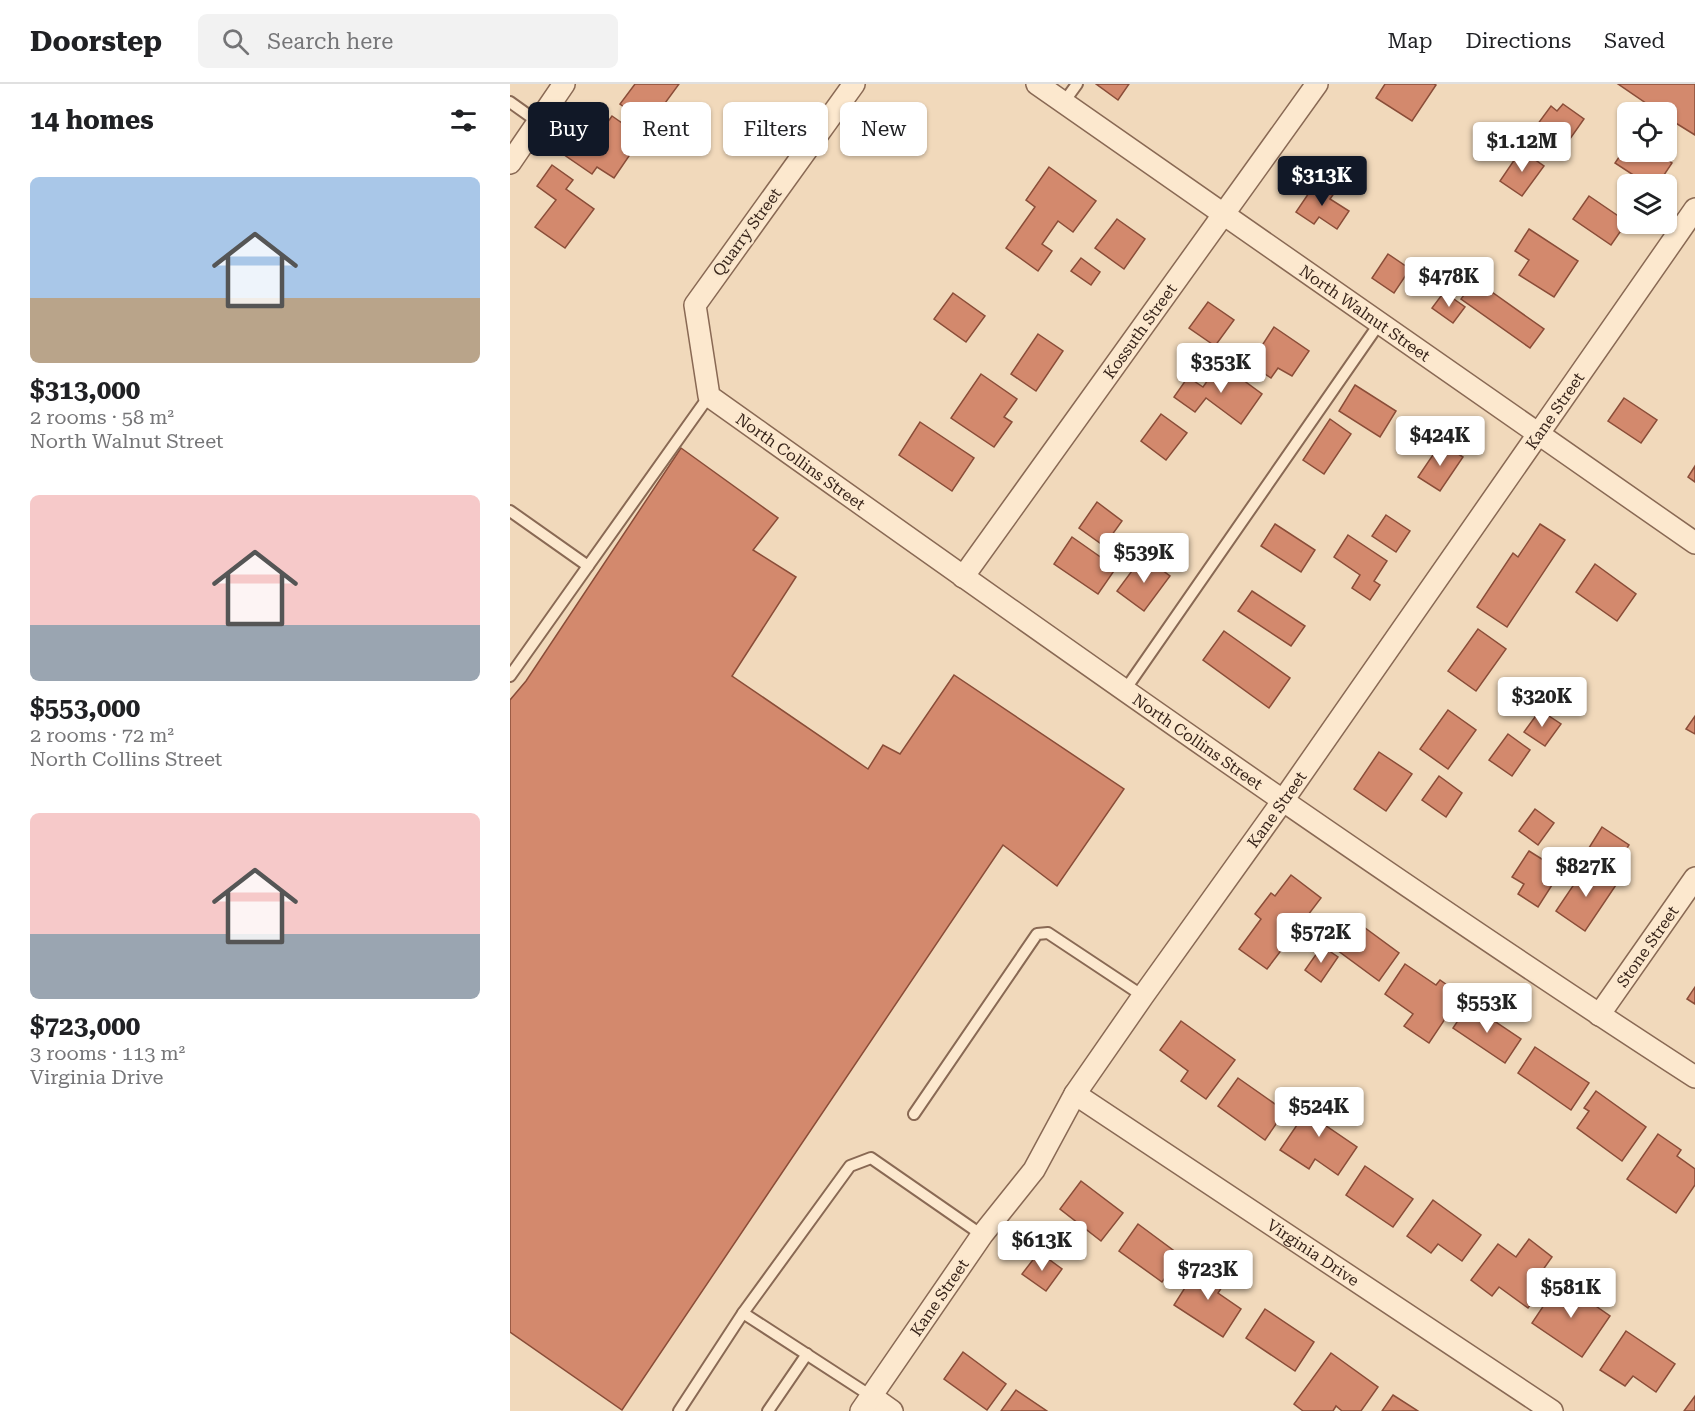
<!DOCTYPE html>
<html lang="en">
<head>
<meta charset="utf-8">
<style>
  body { margin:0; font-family:"Roboto Serif",serif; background:#f2f2f2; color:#202124; height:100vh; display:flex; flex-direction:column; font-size:22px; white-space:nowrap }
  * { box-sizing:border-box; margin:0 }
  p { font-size:20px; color:#757577 }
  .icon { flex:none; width:33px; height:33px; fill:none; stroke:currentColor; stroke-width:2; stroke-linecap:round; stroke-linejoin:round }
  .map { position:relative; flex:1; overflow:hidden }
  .details { display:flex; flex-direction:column; background:#fff; width:510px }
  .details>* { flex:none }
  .top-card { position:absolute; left:18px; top:18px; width:570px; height:54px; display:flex; gap:12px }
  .controls { position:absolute; left:1107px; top:18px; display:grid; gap:12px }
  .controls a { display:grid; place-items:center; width:60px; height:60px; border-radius:9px; background:#fff; box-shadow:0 2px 4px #0004; font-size:30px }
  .price { position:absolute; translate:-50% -51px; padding:0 14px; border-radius:6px; background:#fff; color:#222; font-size:20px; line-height:39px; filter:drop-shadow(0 2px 3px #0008) }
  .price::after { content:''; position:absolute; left:50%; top:36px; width:18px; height:14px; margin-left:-9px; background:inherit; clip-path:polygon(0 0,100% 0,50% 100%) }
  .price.current { background:#111827; color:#fff }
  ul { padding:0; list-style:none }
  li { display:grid; align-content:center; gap:12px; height:318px; padding:0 30px }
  li span { display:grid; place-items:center; height:186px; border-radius:9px; color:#555 }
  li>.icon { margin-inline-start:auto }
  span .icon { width:108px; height:108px; fill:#fffc; stroke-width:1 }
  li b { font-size:26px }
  h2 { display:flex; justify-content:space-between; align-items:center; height:72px; padding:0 30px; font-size:26px }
  .pill { padding:0 21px; border-radius:9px; background:#fff; box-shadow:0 2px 4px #0004; font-size:21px; line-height:54px }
  .pill.current { background:#111827; color:#fff }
  header { display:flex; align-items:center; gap:36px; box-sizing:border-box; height:84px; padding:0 30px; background:#fff; border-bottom:2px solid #e0e0e0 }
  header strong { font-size:28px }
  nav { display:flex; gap:33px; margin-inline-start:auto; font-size:21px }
  .search { width:420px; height:54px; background:#f2f2f2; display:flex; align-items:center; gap:15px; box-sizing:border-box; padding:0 21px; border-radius:9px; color:#757577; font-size:22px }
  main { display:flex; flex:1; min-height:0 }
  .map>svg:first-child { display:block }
  .building { fill:#d3896d; stroke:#8a4d38; stroke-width:1.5 }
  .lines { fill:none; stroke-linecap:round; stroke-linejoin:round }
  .lane-casing { stroke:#896954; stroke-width:14 }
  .street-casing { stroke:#896954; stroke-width:24 }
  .lane { stroke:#fce8ce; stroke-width:10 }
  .street { stroke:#fce8ce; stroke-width:21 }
  .labels { text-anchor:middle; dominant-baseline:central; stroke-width:4.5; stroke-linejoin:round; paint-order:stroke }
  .street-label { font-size:16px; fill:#37241a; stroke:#f8e5cb }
</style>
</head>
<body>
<header>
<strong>Doorstep</strong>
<div class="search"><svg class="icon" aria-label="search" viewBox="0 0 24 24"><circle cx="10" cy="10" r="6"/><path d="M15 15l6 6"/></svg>Search here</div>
<nav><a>Map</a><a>Directions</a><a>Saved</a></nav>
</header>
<main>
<section class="details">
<h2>14 homes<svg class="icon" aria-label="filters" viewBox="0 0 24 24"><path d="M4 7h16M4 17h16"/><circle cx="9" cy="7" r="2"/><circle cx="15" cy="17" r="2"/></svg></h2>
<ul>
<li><span style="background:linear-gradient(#a9c7e8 65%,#b9a48a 0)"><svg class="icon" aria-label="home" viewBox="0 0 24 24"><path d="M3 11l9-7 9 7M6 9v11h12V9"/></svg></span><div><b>$313,000</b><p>2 rooms · 58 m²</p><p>North Walnut Street</p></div></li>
<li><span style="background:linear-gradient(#f6c9c9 70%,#9aa5b1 0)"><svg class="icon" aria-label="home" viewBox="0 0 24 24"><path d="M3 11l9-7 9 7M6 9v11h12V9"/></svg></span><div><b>$553,000</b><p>2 rooms · 72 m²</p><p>North Collins Street</p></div></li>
<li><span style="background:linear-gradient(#f6c9c9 65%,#9aa5b1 0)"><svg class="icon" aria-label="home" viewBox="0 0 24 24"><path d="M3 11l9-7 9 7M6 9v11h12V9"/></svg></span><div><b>$723,000</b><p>3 rooms · 113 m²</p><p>Virginia Drive</p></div></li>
</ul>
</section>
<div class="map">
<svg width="1185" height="1327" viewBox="0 0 1185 1327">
  <rect width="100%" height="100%" fill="#f1d9bb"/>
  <!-- building -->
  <g class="building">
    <polygon points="125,0 169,0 139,41 110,20"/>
    <polygon points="586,0 619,0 608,16"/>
    <polygon points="875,0 924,0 926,1 902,37 866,14"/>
    <polygon points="1108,0 1185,0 1185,51 1156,33 1156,28 1149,28"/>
    <polygon points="1053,20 1074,35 1055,62 1027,41 1041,22 1047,27"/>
    <polygon points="102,32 132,53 104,94 87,83 82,90 50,68 63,47 82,60"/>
    <polygon points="1118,60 1118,68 1146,68 1162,79 1148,100 1137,100 1105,79"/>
    <polygon points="1011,66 1034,82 1012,112 990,97"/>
    <polygon points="42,81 63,96 56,105 84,125 55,164 25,143 46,116 27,102"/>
    <polygon points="539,83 586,117 563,148 548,137 532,160 542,167 528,187 496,164 525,123 516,116"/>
    <polygon points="807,97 825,108 820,115 839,127 827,145 809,133 804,140 786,128"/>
    <polygon points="1079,112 1117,138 1101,161 1063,135"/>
    <polygon points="607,135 635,155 614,185 585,164"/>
    <polygon points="1019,145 1068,177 1044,213 1009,191 1019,176 1005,167"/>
    <polygon points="878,170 900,185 884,209 862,194"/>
    <polygon points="571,174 590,188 581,201 561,187"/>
    <polygon points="965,196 1034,245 1020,264 951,215"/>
    <polygon points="934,208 955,223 943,239 922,224"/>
    <polygon points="443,209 475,232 456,258 424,235"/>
    <polygon points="698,218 724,236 705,262 679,244"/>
    <polygon points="764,243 799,267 782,292 768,284 761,294 740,280"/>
    <polygon points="528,250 553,267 526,307 501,290"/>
    <polygon points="710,279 752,310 731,340 696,314 685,328 664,313 678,293 693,303"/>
    <polygon points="471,290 507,315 494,333 502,338 484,363 441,334"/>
    <polygon points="845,301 886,327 870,353 829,327"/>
    <polygon points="1114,314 1147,336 1131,359 1098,337"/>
    <polygon points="651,330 677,349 656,376 631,357"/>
    <polygon points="820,335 841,350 814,390 793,376"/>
    <polygon points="410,338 464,374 442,407 389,371"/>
    <polygon points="931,359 953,373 930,407 908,393"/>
    <polygon points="171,364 268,434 243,466 286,493 222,592 358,685 373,661 390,670 444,591 614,705 547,802 493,761 112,1326 0,1248 0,616 16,597"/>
    <polygon points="1185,382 1185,398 1178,393"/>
    <polygon points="587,418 612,437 594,462 569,444"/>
    <polygon points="876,431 900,447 886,468 862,452"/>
    <polygon points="765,440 805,466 791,488 751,462"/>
    <polygon points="1030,440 1055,456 997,543 967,523 1003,469 1008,473"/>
    <polygon points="838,451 877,477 864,497 870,501 860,516 842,504 850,491 824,473"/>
    <polygon points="562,453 606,484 588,510 544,480"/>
    <polygon points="633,472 660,492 634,527 607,507"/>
    <polygon points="1085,480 1126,510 1107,537 1066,508"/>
    <polygon points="742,507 795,542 781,562 728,527"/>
    <polygon points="968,545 996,565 966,607 938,587"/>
    <polygon points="714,547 780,594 759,624 693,576"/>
    <polygon points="938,626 966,646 938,685 910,665"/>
    <polygon points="1030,626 1051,640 1035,662 1014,648"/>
    <polygon points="1185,632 1185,650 1176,645"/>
    <polygon points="998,650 1020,666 1002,692 979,676"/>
    <polygon points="869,668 902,690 876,727 844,705"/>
    <polygon points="929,692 952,709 936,733 912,716"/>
    <polygon points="1025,725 1044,739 1028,761 1009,747"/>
    <polygon points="1092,743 1119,761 1104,784 1077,767"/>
    <polygon points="1019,767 1051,787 1028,823 1008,810 1014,800 1002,793"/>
    <polygon points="1077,781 1106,801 1075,847 1046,827"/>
    <polygon points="781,791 811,814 757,885 729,865 751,835 745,830 761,809 765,812"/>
    <polygon points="847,838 889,869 869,897 827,866"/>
    <polygon points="812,862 828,873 811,898 795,886"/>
    <polygon points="895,880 926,901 930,896 951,911 919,959 894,942 903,930 875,910"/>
    <polygon points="1185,903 1185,920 1177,915"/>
    <polygon points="959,920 1011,955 995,979 943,944"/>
    <polygon points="671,937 725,976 696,1015 671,997 678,987 650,966"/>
    <polygon points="1025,963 1079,999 1061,1026 1008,989"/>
    <polygon points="728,994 775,1027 755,1056 708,1022"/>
    <polygon points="810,1007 829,1020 815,1041 847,1063 828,1091 805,1075 799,1085 770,1066"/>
    <polygon points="1086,1007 1136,1043 1112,1077 1067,1044 1079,1027 1074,1024"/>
    <polygon points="1148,1050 1171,1066 1167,1072 1185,1085 1185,1101 1166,1129 1117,1095"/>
    <polygon points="855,1082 903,1115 883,1143 836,1111"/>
    <polygon points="571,1097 613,1129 591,1157 550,1125"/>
    <polygon points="923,1116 971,1151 952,1177 928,1160 921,1169 897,1152"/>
    <polygon points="628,1140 671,1172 652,1198 609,1167"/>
    <polygon points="1019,1155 1042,1173 1030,1190 1038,1197 1018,1224 989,1203 982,1212 961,1196 988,1160 1006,1173"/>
    <polygon points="529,1168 552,1185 536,1207 512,1190"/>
    <polygon points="690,1180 716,1197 708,1209 731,1225 713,1253 664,1221"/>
    <polygon points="1050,1197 1100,1232 1072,1273 1022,1239"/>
    <polygon points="755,1225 804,1258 785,1287 736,1254"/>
    <polygon points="1116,1247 1165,1280 1146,1308 1123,1292 1115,1302 1090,1286"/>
    <polygon points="453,1268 496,1300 477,1326 434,1295"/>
    <polygon points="821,1269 868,1303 851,1327 832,1327 826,1322 823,1327 793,1327 784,1320"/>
    <polygon points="506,1306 537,1327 491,1327"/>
    <polygon points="883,1311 908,1327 872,1327"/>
    <polygon points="1185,1312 1185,1327 1174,1327"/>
  </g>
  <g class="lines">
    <!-- lane casing -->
    <g class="lane-casing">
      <g id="lane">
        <polyline points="0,18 28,38"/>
        <polyline points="554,18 567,0"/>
        <polyline points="0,427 78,482 199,312"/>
        <polyline points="0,592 78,482"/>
        <polyline points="615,606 869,240"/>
        <polyline points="404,1030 527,850 538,849 633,912"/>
        <polyline points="233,1229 361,1312"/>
        <polyline points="169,1327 233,1229 340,1082 361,1074 472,1151"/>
        <polyline points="258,1327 297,1270"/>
      </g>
    </g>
    <!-- street casing -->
    <g class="street-casing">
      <g id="street">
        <path id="s1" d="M 344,0 L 185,221 L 199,312 C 524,543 850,776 1185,993"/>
        <path id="s2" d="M 527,0 L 1185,459"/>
        <polyline points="0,79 54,0"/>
        <path id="s3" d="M 453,493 L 807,0"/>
        <path id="s4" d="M 1089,931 L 1185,794"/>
        <path id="s5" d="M 565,1010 L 1042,1327"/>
        <polyline points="361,1312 382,1327"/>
        <path id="s6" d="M 351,1327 L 472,1151 L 524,1086 L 565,1010 L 633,912 L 774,715 L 1185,125"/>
      </g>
    </g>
    <!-- lane -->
    <use href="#lane" class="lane"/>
    <!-- street -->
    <use href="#street" class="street"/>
  </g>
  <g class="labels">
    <!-- street labels -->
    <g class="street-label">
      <text transform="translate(237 148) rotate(-54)">Quarry Street</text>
      <text stroke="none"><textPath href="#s2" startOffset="400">North Walnut Street</textPath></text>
      <text stroke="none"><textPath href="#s3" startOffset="303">Kossuth Street</textPath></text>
      <text stroke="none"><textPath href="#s6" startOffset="1218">Kane Street</textPath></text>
      <text stroke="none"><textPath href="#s1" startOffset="477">North Collins Street</textPath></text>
      <text stroke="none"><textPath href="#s1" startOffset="963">North Collins Street</textPath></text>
      <text stroke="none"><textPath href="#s6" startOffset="732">Kane Street</textPath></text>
      <text stroke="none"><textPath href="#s4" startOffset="84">Stone Street</textPath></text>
      <text stroke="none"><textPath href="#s5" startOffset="286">Virginia Drive</textPath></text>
      <text stroke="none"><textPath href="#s6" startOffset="138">Kane Street</textPath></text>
    </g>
  </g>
</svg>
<div class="controls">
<a><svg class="icon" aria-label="locate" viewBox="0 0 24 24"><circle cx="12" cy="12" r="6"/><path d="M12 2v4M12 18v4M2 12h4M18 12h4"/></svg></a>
<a><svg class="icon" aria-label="layers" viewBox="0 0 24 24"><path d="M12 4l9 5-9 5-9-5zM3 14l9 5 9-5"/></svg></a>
</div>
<b class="price" style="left:1012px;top:89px">$1.12M</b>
<b class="price current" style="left:812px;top:123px">$313K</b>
<b class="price" style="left:939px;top:224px">$478K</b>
<b class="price" style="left:711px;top:310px">$353K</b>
<b class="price" style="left:930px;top:383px">$424K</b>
<b class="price" style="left:634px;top:500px">$539K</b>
<b class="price" style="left:1032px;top:644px">$320K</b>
<b class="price" style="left:1076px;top:814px">$827K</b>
<b class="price" style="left:811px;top:880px">$572K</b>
<b class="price" style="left:977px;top:950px">$553K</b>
<b class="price" style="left:809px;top:1054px">$524K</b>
<b class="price" style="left:532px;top:1188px">$613K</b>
<b class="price" style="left:698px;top:1217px">$723K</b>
<b class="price" style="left:1061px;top:1235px">$581K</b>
<div class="top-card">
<a class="pill current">Buy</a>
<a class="pill">Rent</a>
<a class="pill">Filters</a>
<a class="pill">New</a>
</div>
</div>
</main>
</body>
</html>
